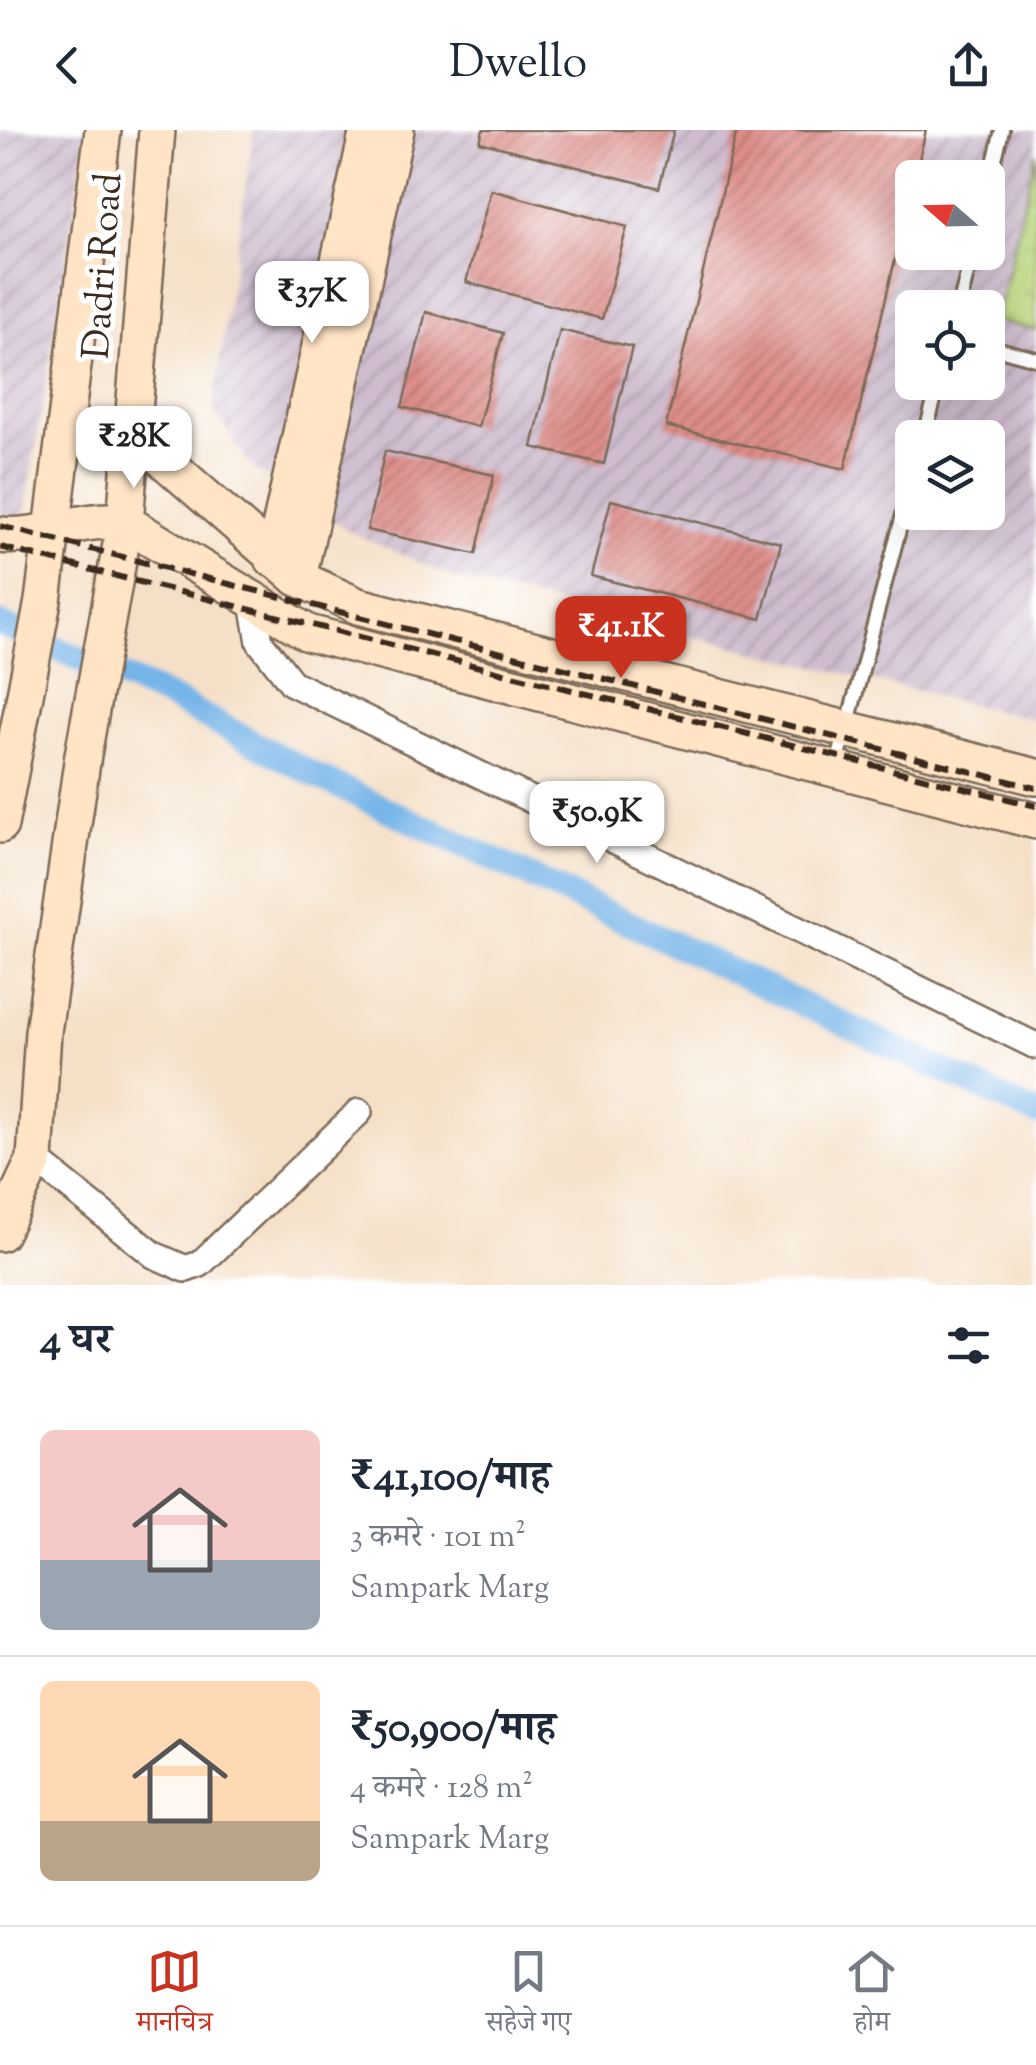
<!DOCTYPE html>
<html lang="hi">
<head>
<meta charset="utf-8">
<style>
  body { margin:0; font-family:"Sorts Mill Goudy","Noto Serif Devanagari",serif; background:#f2f2f3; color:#1f2937; height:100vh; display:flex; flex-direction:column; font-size:38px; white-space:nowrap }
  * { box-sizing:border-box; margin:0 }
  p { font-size:32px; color:#747a83 }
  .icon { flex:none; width:55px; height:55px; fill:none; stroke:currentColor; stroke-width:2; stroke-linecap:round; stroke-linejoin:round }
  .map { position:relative; height:1155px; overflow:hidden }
  .details { display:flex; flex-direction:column; background:#fff; flex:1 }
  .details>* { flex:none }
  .needle { width:65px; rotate:290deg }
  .buttons { position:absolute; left:895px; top:30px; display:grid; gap:20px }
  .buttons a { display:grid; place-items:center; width:110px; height:110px; border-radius:15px; background:#fff; box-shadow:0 10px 40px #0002; font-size:50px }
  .price { position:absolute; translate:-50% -85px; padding:0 22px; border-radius:20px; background:#fff; color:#222; font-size:32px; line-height:65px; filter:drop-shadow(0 2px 5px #0008) }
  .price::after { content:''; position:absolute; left:50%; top:60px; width:30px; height:22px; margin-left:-15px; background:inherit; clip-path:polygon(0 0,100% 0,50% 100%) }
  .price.active { background:#c8321e; color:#fff }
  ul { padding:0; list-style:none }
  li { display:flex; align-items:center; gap:30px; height:250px; padding:0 40px }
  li+li { border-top:2px solid #e0e1e3 }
  li span { display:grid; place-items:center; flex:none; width:280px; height:200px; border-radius:15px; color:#555 }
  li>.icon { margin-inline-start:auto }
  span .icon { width:120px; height:120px; fill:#fffc; stroke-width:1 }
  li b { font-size:42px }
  h2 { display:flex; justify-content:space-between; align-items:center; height:120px; padding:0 40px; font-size:42px }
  header { display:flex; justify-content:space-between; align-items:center; height:130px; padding:0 40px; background:#fff; font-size:45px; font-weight:600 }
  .dock { display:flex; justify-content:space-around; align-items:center; height:140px; border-top:2px solid #e0e1e3; background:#fff; font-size:28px; color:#747a83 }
  .dock a { display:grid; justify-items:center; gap:5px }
  .dock .active { color:#c8321e }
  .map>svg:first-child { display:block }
  .industrial { fill:url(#industrial-furrows); fill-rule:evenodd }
  .park { fill:url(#park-tufts); stroke:#7a804c; stroke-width:2.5 }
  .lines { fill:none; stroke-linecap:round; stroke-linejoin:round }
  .canal { stroke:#75b4e8; stroke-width:25 }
  .building { fill:url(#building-hatch) }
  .lane-casing { stroke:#7c6a59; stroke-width:18 }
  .street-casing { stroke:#7c6a59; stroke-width:30 }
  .secondary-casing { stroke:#7c6a59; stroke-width:40 }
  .lane { stroke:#fff; stroke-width:12 }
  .street { stroke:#fff; stroke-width:25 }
  .secondary { stroke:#ffe4c6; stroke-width:35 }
  .rail { stroke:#3b2a1e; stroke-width:6; stroke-dasharray:15 8; stroke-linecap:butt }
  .labels { text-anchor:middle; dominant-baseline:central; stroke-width:10; stroke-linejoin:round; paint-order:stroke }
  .street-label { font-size:38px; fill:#3b2a1e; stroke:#fff }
</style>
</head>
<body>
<header><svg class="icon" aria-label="back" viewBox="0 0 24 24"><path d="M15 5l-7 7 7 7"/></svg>Dwello<svg class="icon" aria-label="share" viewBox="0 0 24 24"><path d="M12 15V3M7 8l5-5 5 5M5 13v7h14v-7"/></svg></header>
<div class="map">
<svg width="1036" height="1155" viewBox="0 0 1036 1155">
  <defs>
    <pattern id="industrial-furrows" width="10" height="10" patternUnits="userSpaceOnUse" patternTransform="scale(2.5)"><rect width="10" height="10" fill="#cfbdcf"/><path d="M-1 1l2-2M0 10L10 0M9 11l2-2" fill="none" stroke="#a99aa7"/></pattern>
    <pattern id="park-tufts" width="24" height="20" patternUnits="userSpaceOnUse" patternTransform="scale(2.5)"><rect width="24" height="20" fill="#bad57b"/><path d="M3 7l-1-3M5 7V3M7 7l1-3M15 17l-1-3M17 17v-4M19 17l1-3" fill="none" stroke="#a1b76a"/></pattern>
    <pattern id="building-hatch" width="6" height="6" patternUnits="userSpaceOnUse" patternTransform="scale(2.5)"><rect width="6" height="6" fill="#de8e8a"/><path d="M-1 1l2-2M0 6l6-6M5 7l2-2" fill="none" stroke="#b57470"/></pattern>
  </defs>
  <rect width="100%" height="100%" fill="#fff"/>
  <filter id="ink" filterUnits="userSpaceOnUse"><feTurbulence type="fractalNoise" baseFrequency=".01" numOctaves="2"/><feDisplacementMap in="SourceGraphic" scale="20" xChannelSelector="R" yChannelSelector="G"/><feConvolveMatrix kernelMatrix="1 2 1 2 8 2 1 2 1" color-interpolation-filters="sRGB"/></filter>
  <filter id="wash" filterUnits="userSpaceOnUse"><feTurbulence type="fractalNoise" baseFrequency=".0048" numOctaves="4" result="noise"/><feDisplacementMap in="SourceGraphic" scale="40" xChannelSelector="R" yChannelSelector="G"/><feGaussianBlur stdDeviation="2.25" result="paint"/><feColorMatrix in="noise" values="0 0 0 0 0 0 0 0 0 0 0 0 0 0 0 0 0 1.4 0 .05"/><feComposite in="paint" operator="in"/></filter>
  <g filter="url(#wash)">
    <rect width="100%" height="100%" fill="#f5e0c7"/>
    <!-- industrial -->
    <g class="industrial">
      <polygon points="0,0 87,0 23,394 0,384"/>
      <path d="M 254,0 L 1036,0 L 1036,590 L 456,449 L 351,402 L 249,335 L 213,279 ZM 912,48 L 988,48 L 988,122 L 912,122 ZM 912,178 L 988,178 L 988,252 L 912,252 ZM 912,308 L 988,308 L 988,382 L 912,382 Z"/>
    </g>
    <!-- park -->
    <polygon class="park" points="1036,23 1036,200 996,191"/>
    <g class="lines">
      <!-- canal -->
      <polyline class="canal" points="0,494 170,568 318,647 1036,984"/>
    </g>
    <g id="blocks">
      <!-- building -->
      <g class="building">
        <polygon points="483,0 674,0 659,58 480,12"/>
        <polygon points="737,0 926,0 845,339 666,296"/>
        <polygon points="491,60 627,97 602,189 466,152"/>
        <polygon points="426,182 503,203 478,297 402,277"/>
        <polygon points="560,200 632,217 604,334 532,317"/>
        <polygon points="385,321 494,345 476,424 367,400"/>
        <polygon points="611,370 781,413 761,489 591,446"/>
      </g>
    </g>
  </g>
  <g filter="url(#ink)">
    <use href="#blocks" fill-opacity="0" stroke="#7c6a59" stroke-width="2.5"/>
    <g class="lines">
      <!-- lane casing -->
      <g class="lane-casing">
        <g id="lane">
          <polyline points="988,58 1002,0"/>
          <polyline points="959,178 972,122"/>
          <polyline points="988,216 1036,229"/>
          <polyline points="924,308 939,252"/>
          <polyline points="836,638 912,351"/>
        </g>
      </g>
      <!-- street casing -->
      <g class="street-casing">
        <g id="street">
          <polyline points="253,472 260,512 292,553 1036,916"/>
          <polyline points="35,1029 154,1125 186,1139 200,1134 359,982"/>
        </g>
      </g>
      <!-- secondary casing -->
      <g class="secondary-casing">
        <g id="secondary">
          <polyline points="135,305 298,448 358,476 1036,647"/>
          <path d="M 0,405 C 43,409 82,386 125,392 L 308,503 L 1036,691"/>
          <polyline points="273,429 368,0"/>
          <polyline points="298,448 396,0"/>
          <polyline points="0,695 43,471 103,0"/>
          <polyline points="0,1103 35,1029 43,902 83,625 125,392 157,0"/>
        </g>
      </g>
      <!-- lane -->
      <use href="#lane" class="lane"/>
      <!-- street -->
      <use href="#street" class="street"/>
      <!-- secondary -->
      <use href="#secondary" class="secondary"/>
      <!-- rail -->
      <g class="rail">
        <polyline points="0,396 1036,658"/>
        <polyline points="0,417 1036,676"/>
      </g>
    </g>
  </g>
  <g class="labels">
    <!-- street labels -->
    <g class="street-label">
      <text transform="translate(105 136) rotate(-86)">Dadri Road</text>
    </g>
  </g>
</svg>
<div class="buttons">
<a><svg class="needle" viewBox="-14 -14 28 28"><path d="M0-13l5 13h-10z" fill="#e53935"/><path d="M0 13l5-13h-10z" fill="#747a83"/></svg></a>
<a><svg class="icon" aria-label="locate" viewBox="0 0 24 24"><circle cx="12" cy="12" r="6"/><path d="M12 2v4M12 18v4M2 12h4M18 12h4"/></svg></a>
<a><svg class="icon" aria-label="layers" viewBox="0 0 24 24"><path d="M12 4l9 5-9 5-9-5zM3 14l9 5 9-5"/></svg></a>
</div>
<b class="price" style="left:312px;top:216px">₹37K</b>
<b class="price" style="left:134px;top:361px">₹28K</b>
<b class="price active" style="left:621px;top:551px">₹41.1K</b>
<b class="price" style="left:597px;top:736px">₹50.9K</b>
</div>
<section class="details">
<h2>4 घर<svg class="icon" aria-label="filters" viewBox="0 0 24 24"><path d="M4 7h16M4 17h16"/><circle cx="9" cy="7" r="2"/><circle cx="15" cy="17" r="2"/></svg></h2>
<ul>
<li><span style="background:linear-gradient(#f6c9c9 65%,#9aa5b1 0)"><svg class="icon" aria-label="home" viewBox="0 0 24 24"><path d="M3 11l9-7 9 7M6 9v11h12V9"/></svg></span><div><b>₹41,100/माह</b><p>3 कमरे · 101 m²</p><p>Sampark Marg</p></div></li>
<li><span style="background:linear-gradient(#ffd9b3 70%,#b9a48a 0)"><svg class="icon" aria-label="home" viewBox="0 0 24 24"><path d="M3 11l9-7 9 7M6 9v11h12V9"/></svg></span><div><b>₹50,900/माह</b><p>4 कमरे · 128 m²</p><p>Sampark Marg</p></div></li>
</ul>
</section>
<nav class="dock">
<a class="active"><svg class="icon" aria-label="map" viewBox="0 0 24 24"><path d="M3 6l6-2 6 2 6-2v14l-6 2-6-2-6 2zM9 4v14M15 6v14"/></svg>मानचित्र</a>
<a><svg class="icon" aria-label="saved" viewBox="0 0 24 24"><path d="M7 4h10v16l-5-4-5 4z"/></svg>सहेजे गए</a>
<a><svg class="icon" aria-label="home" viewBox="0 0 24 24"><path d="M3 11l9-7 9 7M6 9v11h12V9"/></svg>होम</a>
</nav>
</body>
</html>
